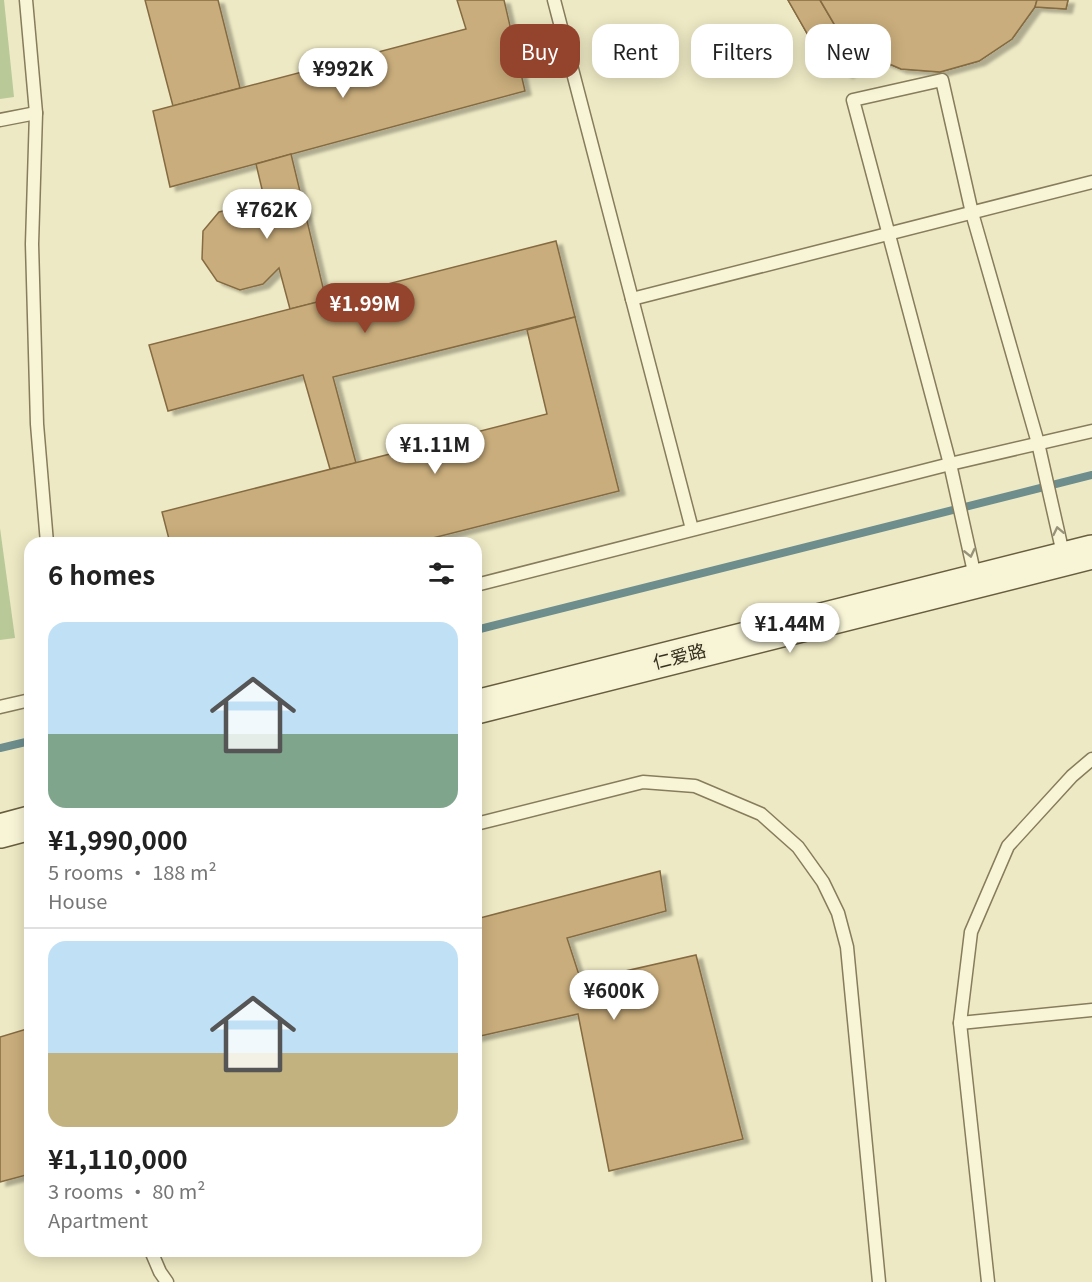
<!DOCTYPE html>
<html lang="en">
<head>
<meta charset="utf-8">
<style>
  body { margin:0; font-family:Georgia,"Noto Sans SC",serif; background:#f6f6f6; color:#222; height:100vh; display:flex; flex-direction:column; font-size:22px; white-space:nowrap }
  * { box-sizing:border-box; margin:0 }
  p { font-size:20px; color:#767676 }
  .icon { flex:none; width:33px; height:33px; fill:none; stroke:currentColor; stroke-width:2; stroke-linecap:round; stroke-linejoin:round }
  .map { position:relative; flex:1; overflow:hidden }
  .sheet { position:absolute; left:24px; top:537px; width:458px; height:720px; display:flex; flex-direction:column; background:#fff; border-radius:18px; box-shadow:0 3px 15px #0003 }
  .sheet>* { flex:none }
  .hud { position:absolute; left:500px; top:24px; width:502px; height:54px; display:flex; gap:12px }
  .price { position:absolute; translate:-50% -51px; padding:0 14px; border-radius:21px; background:#fff; color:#222; font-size:20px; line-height:39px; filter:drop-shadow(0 2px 3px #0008) }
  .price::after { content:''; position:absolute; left:50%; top:36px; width:18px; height:14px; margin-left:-9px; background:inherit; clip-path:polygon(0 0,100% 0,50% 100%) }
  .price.active { background:#94432d; color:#fff }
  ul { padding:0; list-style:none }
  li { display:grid; align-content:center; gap:12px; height:318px; padding:0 24px }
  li+li { border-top:2px solid #e0e0e0 }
  li span { display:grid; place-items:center; height:186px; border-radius:18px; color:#555 }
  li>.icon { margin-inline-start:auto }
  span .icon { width:108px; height:108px; fill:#fffc; stroke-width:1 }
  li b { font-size:26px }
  h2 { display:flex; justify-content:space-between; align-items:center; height:72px; padding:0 24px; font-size:26px }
  .chip { padding:0 21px; border-radius:18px; background:#fff; box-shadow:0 3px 15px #0003; font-size:21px; line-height:54px }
  .chip.active { background:#94432d; color:#fff }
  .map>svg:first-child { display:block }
  .green { fill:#b9ca98 }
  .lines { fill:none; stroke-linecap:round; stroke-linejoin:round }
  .stream { stroke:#6d8e8d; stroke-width:8 }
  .building { fill:#c9ad7b; stroke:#856b42; stroke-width:1.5; filter:url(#shadow) }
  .service-casing { stroke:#877c5b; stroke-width:15 }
  .secondary-casing { stroke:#685d3e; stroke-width:36 }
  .service { stroke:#f8f5d7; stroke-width:12 }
  .secondary { stroke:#f8f5d7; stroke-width:33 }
  .oneway { stroke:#98927b }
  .labels { text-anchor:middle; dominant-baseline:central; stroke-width:6; stroke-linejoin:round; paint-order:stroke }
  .street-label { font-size:18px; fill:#37301f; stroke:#f4f2d3 }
</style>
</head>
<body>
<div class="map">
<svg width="1092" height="1282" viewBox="0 0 1092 1282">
  <defs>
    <filter id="shadow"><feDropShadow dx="6" dy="4" stdDeviation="1.5" flood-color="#0004"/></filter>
  </defs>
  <rect width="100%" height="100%" fill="#ede9c4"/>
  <!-- green -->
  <g class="green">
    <polygon points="0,0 4,0 14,97 0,99"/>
    <polygon points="0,528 15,638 0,640"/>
  </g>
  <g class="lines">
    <!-- stream -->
    <g class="stream">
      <polyline points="476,630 1092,475"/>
      <polyline points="0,748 30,741"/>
    </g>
  </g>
  <!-- building -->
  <g class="building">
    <polygon points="145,0 218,0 240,88 173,106"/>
    <polygon points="457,0 504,0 525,91 170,187 153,111 466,29"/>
    <polygon points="788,0 1068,0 1066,9 1035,7 1012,39 979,61 940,72 901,69 866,54 847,74 812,42"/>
    <polygon points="788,0 820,0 837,29 866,54 847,74 812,42"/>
    <polygon points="820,0 1037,0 1035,7 1012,39 979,61 940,72 901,69 866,54 837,29"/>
    <polygon points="1037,0 1068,0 1066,9 1035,7"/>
    <polygon points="291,154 326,300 290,309 279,268 263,284 240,290 217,281 202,259 203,231 219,212 245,206 267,210 256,164"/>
    <polygon points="556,241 575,317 333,377 356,463 330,469 303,375 168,411 149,345"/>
    <polygon points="575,317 619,491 413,543 170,543 162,512 547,414 527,330"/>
    <polygon points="660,871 666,911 567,938 581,981 696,955 743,1139 609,1171 578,1014 476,1037 476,919"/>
    <polygon points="30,1028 30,1174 0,1182 0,1037"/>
  </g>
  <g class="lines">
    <!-- service casing -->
    <g class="service-casing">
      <g id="service">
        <polyline points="26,0 36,113 32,244 37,424 47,543"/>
        <polyline points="554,0 692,529"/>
        <polyline points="0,120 36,113"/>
        <polyline points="632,299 1092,182"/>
        <polyline points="976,581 950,464 853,100 942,80 972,213 1038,443 1064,558"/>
        <polyline points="476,585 950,464 1092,431"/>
        <polyline points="0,707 30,700"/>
        <polyline points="476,824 643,782 695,786 761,814 798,847 823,882 838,913 847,947 879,1282"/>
        <polyline points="960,1023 1092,1010"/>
        <polyline points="151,1251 160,1272 167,1282"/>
        <polyline points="988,1282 960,1023 971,932 1008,846 1072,776 1092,759"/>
      </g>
    </g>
    <!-- secondary casing -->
    <g class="secondary-casing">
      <g id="secondary">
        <polyline points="476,707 1092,552"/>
        <polyline points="0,831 30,823"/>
      </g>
    </g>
    <!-- service -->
    <use href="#service" class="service"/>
    <!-- secondary -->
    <use href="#secondary" class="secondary"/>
  </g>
  <!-- one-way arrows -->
  <defs><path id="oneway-chevron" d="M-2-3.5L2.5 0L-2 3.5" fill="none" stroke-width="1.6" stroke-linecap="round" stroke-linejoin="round" transform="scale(1.5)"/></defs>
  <g class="oneway">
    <use href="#oneway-chevron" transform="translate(1058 531) rotate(-102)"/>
    <use href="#oneway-chevron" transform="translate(970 553) rotate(77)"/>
  </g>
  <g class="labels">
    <!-- street labels -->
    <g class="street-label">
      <text transform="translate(679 655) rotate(-14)">仁爱路</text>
    </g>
  </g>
</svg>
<b class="price" style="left:343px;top:99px">¥992K</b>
<b class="price" style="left:267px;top:240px">¥762K</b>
<b class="price active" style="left:365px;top:334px">¥1.99M</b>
<b class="price" style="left:435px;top:475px">¥1.11M</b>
<b class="price" style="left:790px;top:654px">¥1.44M</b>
<b class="price" style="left:614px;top:1021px">¥600K</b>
<div class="hud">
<a class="chip active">Buy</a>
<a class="chip">Rent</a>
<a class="chip">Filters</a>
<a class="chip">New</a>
</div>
<section class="sheet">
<h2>6 homes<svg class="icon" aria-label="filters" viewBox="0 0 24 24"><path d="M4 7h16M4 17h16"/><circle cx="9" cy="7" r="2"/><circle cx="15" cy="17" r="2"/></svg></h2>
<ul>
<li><span style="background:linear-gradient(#bfe0f5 60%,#7fa58c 0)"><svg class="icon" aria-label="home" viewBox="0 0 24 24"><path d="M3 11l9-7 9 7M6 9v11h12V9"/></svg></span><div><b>¥1,990,000</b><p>5 rooms · 188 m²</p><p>House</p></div></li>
<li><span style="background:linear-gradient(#bfe0f5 60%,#c2b280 0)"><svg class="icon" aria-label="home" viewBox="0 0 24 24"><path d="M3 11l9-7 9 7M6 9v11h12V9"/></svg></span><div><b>¥1,110,000</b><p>3 rooms · 80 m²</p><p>Apartment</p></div></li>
</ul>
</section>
</div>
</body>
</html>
